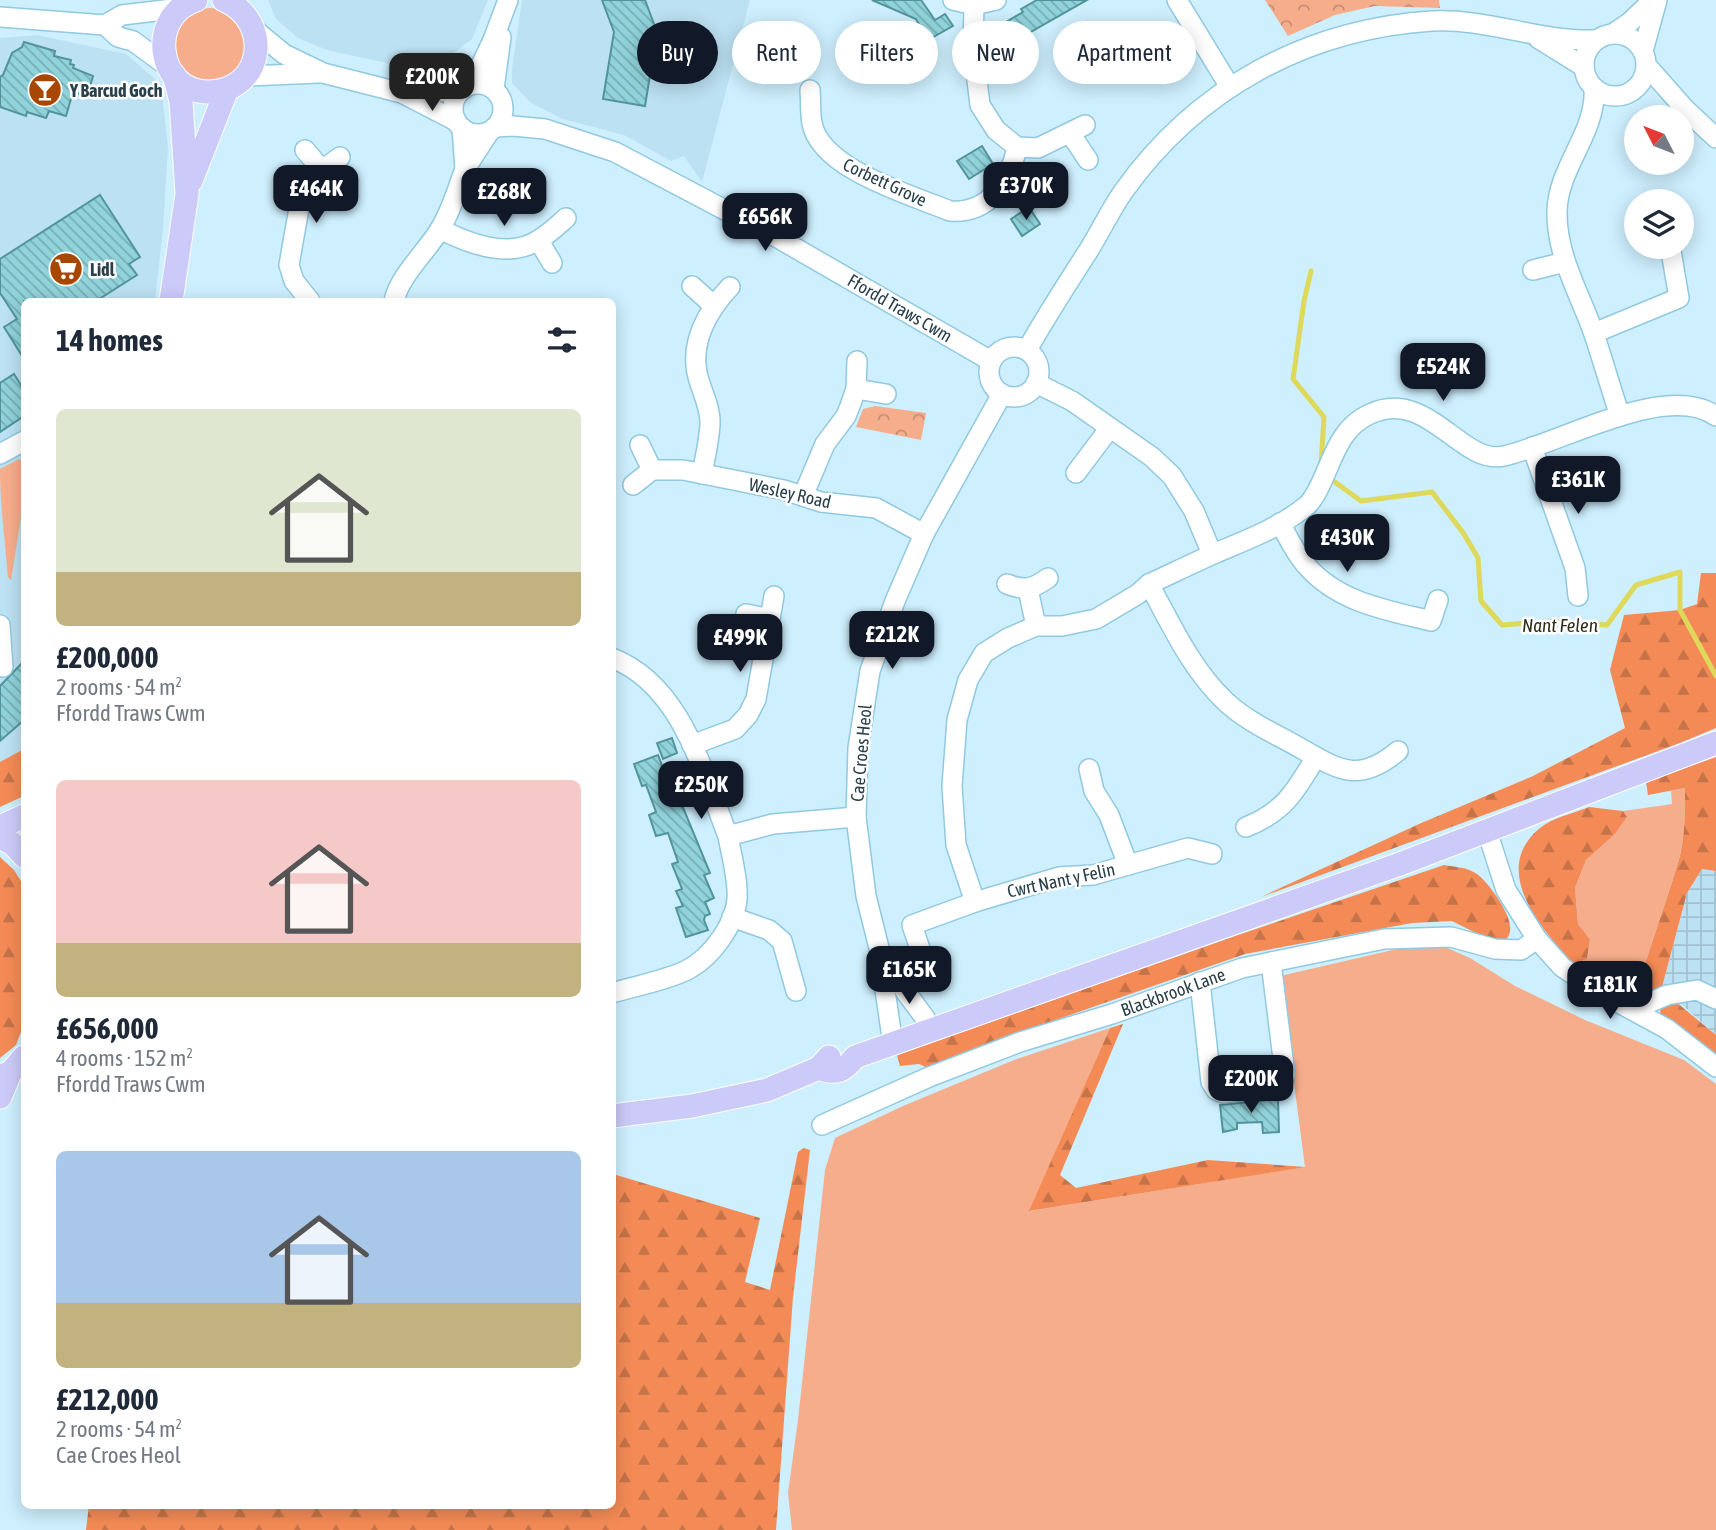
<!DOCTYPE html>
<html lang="en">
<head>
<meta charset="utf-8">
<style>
  body { margin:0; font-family:"Asap Condensed",sans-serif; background:#f6f6f7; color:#1f2937; height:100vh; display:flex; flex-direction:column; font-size:26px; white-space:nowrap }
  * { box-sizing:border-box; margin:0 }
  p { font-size:23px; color:#747a83 }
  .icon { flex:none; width:38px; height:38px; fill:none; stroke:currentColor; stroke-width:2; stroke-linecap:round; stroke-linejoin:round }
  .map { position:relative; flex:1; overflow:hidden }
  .details { position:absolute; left:21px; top:298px; width:595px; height:1211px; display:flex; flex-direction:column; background:#fff; border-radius:10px; box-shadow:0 4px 18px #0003 }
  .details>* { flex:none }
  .banner { position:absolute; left:637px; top:21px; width:665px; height:63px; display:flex; gap:14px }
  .needle { width:46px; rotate:312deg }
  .controls { position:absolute; left:1624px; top:105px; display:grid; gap:14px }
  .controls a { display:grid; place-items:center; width:70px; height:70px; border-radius:50%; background:#fff; box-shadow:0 4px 18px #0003; font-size:35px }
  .price { position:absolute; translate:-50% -60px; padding:0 16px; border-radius:14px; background:#111827; color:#fff; font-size:23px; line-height:46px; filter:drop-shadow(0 2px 4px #0008) }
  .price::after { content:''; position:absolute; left:50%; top:42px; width:21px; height:16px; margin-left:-10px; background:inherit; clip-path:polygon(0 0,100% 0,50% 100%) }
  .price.active { background:#222; color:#fff }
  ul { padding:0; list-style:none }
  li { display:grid; align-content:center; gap:14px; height:371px; padding:0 35px }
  li span { display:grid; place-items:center; height:217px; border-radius:10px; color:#555 }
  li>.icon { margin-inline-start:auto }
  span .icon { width:126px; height:126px; fill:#fffc; stroke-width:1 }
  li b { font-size:30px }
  h2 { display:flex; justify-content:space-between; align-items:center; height:84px; padding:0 35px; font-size:30px }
  .tag { padding:0 24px; border-radius:32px; background:#fff; box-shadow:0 4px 18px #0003; font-size:24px; line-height:63px }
  .tag.active { background:#111827; color:#fff }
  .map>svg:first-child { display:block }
  .built { fill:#bce1f2 }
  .industrial { fill:url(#industrial-grid) }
  .green { fill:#f6ad8b }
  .forest { fill:url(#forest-firs) }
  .park { fill:url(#park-crowns) }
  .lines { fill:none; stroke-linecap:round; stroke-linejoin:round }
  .stream { stroke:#ded85b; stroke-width:5 }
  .building { fill:url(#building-back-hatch); stroke:#53949c; stroke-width:2 }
  .minor-casing { stroke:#91c9e1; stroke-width:22 }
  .major-casing { stroke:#fff; stroke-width:25 }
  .minor { stroke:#fff; stroke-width:19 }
  .major { stroke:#cccaf8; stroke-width:23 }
  .labels { text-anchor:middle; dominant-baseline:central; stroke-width:5; stroke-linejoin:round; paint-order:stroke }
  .poi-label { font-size:18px; font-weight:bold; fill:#29404a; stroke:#fff; text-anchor:start }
  .street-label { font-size:18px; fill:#29404a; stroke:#fff }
  .water-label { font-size:19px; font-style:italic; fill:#2e2e18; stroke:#fff }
</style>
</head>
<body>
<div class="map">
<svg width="1716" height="1530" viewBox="0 0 1716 1530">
  <defs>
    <pattern id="industrial-grid" width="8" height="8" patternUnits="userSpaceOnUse" patternTransform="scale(1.75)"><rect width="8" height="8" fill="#bce1f2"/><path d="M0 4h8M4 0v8" fill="none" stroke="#a2c2d1"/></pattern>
    <pattern id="forest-firs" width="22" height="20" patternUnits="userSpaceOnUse" patternTransform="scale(1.75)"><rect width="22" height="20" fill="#f48b56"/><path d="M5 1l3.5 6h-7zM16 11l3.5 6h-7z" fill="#c67349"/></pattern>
    <pattern id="park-crowns" width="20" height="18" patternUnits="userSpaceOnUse" patternTransform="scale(1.75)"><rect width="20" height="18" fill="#f6ad8b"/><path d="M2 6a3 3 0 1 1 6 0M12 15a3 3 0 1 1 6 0" fill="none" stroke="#c78e74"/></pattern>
    <pattern id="building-back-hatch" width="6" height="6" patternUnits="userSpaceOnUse" patternTransform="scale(1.75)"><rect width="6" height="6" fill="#91d3db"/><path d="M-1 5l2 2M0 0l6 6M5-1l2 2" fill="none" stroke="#76adb4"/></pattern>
  </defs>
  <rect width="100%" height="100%" fill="#ceeffe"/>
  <!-- built -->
  <g class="built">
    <polygon points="268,0 488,0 472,39 440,63 414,69 327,50 298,38 276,19"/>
    <polygon points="522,0 750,0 702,182 684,156 671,161 624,135 563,119 531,103 512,83 512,69"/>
    <polygon points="37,35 126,54 161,84 168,148 163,228 155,301 24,301 24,792 0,802 0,38"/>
  </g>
  <!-- industrial -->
  <polygon class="industrial" points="1702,869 1716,871 1716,1035 1662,987 1687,893"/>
  <!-- green -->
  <g class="green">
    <circle cx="210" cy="44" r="36"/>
    <path d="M 19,459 L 24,461 L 24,499 L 11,580 L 8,577 C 5,541 0,505 0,469 Z"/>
    <path d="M 1685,788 C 1685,812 1685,839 1678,863 C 1665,906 1649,948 1637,992 L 1623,995 L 1574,964 L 1587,959 L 1590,939 L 1578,924 L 1575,888 L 1586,860 L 1615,834 L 1627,817 L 1623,811 L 1672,804 L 1671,791 Z"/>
    <polygon points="1426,946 1445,947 1470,958 1515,986 1585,1020 1684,1060 1716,1084 1716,1530 792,1530 788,1493 798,1420 825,1170 835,1138 903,1106 1014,1060 1110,1028 1030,1211 1305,1167 1280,976 1397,949"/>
  </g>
  <!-- forest -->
  <g class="forest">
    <polygon points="1701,573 1716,573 1716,728 1680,743 1261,897 1419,824 1533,776 1625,728 1610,670 1624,615 1680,610 1697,604"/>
    <polygon points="24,749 24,796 0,807 0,762"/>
    <path d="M 1716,757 L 1716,871 L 1702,869 L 1687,893 L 1662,987 L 1652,993 L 1637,992 C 1649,948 1665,906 1678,863 C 1685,840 1685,813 1685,788 L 1648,795 L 1646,782 Z"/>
    <path d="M 1589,807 L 1623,811 L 1627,817 L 1615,834 L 1586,860 L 1575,888 L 1578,924 L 1590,939 L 1587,959 L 1574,964 C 1541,929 1489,870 1540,828 C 1552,818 1574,813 1589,807 Z"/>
    <polygon points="0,857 14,870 24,886 24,1024 16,1045 0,1058"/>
    <path d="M 1444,865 C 1455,867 1467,867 1477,874 C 1489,883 1513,916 1510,931 C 1510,934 1507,939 1505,941 L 1494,942 L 1452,921 L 1412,923 L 1245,954 L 981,1046 L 930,1069 L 919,1064 L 900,1066 L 897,1055 L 1241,934 Z"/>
    <polygon points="1676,1002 1716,1035 1716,1057 1660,1013 1661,1007"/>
    <polygon points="1123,1024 1060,1175 1076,1188 1208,1160 1306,1167 1029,1211 1110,1028"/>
    <polygon points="804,1148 810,1150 793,1297 776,1530 86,1530 89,1505 612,1505 613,1174 760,1218 745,1282 770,1290 798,1152"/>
  </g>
  <!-- park -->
  <g class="park">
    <polygon points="1265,0 1439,0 1440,8 1375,6 1335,15 1288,36"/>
    <polygon points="875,406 926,413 921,440 856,427 863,409"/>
  </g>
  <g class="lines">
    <!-- stream -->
    <g class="stream">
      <polyline points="1311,271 1304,301 1293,379 1324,417 1321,464"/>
      <polyline points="1328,477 1361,501 1432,492 1464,534 1478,558 1481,601 1502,625 1553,621 1607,625 1636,585 1680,572 1680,610 1716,676"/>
    </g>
  </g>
  <!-- building -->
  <g class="building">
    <polygon points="602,0 645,0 657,32 645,106 603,99 614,32"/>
    <polygon points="872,0 921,0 935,20 945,14 953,26 928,40 916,19"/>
    <polygon points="1037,0 1087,0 999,50 989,32 1023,12 1021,9"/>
    <polygon points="24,42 55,51 54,56 71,60 70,64 74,65 73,68 93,76 87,97 73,92 66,116 49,111 46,118 27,112 26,116 0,107 0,77 3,75 12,53 22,47"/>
    <polygon points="982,146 993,164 969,179 957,161"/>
    <polygon points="100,195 140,257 129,264 137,275 96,301 24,301 24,359 4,327 17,319 0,293 0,259"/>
    <polygon points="1029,207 1040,224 1022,236 1011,219"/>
    <polygon points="14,374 24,390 24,416 0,432 0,383"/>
    <polygon points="24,661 24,720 0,741 0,686"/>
    <polygon points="672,738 677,753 663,759 657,743"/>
    <polygon points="658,755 673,794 679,806 682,805 710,873 704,875 714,898 705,902 710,914 705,916 704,920 708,930 686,937 676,908 683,906 676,891 682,889 672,864 678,862 668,833 656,836 649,815 656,812 646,785 642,786 634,764"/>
    <polygon points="1278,1099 1279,1132 1263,1133 1262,1122 1237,1123 1237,1129 1223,1132 1220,1105"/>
  </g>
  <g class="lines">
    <!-- minor casing -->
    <g class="minor-casing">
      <g id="minor">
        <polyline points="953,0 974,5 996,0"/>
        <polyline points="1177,0 1230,87"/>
        <polyline points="974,5 973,47 980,105 996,130 1017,147 1038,148 1085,125"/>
        <polyline points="0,17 105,25 118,37 133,41 167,66"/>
        <polyline points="105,25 122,15 181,8"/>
        <polyline points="255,30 284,54 323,73 402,93 456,121"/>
        <polyline points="1614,33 1629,23 1653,0"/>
        <circle cx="1615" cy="65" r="31"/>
        <polyline points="1539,39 1584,67"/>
        <polyline points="1643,51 1657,0"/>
        <polyline points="1647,66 1685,109 1716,138"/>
        <polyline points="246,76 319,73"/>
        <circle cx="478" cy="109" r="25"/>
        <polyline points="472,84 493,40 508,0"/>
        <path d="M 1594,88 C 1597,132 1558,167 1557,211 C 1556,255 1580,294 1594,334 C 1603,361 1611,389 1620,416"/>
        <polyline points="494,89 501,37"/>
        <path d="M 810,90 C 811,101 810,113 812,123 C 820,169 911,195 950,211 C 989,214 1010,182 1017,147"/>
        <polyline points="407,93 460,91"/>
        <polyline points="495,127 513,126 545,129 615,152 778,238 991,361"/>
        <polyline points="462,128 465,169 489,132"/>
        <polyline points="1070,133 1088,160"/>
        <polyline points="305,150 322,170"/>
        <path d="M 440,229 C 469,244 510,260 540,239 C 550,233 558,225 566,218"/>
        <polyline points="539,241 552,263"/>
        <polyline points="1533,270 1565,262"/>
        <polyline points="692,286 713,305"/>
        <polyline points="310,301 294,281 289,265 301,197 310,179 340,157"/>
        <path d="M 394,301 C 399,277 425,253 439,231 C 451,212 457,190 465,169"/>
        <polyline points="1594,333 1679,298 1671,251"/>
        <circle cx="1014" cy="372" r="25"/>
        <path d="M 1027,350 C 1045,318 1065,287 1085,256 C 1099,235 1109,212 1123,192 C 1196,89 1306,29 1432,21 C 1487,18 1540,42 1595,40"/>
        <polyline points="1036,383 1072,401 1152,457 1172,476 1194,511 1212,554"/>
        <polyline points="856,389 886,394"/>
        <polyline points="640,445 652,470 683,470 784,490 821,502 876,508 924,534"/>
        <polyline points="1532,447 1575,568 1578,596"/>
        <polyline points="0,454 24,441"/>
        <polyline points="1076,473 1109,429"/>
        <path d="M 702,474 C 705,458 709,441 710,425 C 711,408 702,392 698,377 C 689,343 708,310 730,287"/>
        <polyline points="633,485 652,470"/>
        <polyline points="803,496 825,444 846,416 850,406 856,389 857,361"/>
        <path d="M 1280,523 C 1288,537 1295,553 1306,565 C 1337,602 1386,610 1431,621 L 1438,600"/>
        <path d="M 1007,584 C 1024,591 1033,589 1048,578"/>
        <path d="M 1149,584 C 1171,624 1191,669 1225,701 C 1247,722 1276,734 1302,749 C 1340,771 1360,783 1398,751"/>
        <polyline points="1028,589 1036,626"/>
        <polyline points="746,614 770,619"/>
        <polyline points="0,625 3,667"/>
        <path d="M 612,658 C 682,685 703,773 728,836 L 773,824 L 856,817"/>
        <polyline points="692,745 735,729 748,715 756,699 774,596"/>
        <path d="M 1089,769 L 1094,791 L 1109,815 L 1128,865 L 1093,875 L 1059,877 L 975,902 L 956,845 L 952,786 L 957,720 L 968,680 L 984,653 L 1008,638 L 1036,626 L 1062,626 L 1096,619 L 1138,594 L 1149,584 C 1171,574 1193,563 1216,553 C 1246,540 1279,528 1305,507 C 1310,504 1312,499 1315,495 C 1332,466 1336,429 1370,414 C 1428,387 1461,466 1504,456 C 1559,444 1666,381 1716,416"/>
        <path d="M 1246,827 C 1284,812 1295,792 1316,757"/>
        <polyline points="1487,831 1506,890 1537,939 1562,967 1599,992 1667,1029 1716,1067"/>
        <polyline points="1128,865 1188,848 1212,854"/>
        <polyline points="732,917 769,930 782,941 796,991"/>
        <polyline points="922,955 912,925 975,902"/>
        <polyline points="887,970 898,977 905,991 925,1018 930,1030"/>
        <polyline points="1200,982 1211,1082 1216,1090 1223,1093 1275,1087 1281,1083 1285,1075 1271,962"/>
        <path d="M 612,993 C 636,986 663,981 685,971 C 712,958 740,920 737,889 C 736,871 731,853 728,836"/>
        <polyline points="1633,1010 1667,995 1697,990 1716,999"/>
        <polyline points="894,1042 891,1031 884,983 887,970 879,948 866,896 856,817 858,748 870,671 895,601 924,534 1002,394"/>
        <polyline points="822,1125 929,1077 1020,1042 1112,1014 1242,968 1384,939 1451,937 1495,949 1521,950 1537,939"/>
      </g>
    </g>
    <!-- major casing -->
    <g class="major-casing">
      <g id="major">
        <path d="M 196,0 C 147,15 156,93 209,92 C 264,91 273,21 224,0"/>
        <polyline points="191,181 227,89"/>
        <polyline points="171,301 187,194 181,101 174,75"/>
        <polyline points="0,827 24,816"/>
        <polyline points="0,837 13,844 24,856"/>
        <path d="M 819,1068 C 836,1075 844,1071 855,1057 L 1400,864 L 1716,743"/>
        <polyline points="0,1076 10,1073 24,1057"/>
        <polyline points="0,1097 10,1073"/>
        <polyline points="612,1116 692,1106 767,1090 819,1068 829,1057"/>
      </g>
    </g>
    <!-- minor -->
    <use href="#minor" class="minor"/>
    <!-- major -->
    <use href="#major" class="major"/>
  </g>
  <!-- icons -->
  <defs>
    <g id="bar-disc" transform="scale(1.75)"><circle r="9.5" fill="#a84702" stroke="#fff"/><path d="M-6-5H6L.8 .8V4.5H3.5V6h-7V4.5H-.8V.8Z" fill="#fff"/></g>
    <g id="supermarket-disc" transform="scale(1.75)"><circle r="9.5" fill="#a84702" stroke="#fff"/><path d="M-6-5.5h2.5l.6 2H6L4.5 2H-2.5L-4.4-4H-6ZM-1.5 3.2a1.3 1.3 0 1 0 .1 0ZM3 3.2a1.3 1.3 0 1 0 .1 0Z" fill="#fff"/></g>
  </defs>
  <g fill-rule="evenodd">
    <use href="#bar-disc" x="45" y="90"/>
    <use href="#supermarket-disc" x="66" y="269"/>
  </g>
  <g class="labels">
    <!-- poi labels -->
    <g class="poi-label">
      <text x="70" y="90">Y Barcud Goch</text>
      <text x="90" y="269">Lidl</text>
    </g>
    <!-- street labels -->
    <g class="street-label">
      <text transform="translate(885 182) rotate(25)">Corbett Grove</text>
      <text transform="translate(900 308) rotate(30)">Ffordd Traws Cwm</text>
      <text transform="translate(790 493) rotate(13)">Wesley Road</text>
      <text transform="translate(861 753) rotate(-85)">Cae Croes Heol</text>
      <text transform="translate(1061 880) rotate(-12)">Cwrt Nant y Felin</text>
      <text transform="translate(1173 992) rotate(-20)">Blackbrook Lane</text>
    </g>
    <!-- water labels -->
    <g class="water-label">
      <text x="1560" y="625">Nant Felen</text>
    </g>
  </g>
</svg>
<div class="controls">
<a><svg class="needle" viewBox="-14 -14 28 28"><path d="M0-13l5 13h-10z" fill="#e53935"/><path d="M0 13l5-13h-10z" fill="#747a83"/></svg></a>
<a><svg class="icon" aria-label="layers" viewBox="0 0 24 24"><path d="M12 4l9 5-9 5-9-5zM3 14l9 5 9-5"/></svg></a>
</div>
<b class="price active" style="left:432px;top:113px">£200K</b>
<b class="price" style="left:1026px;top:222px">£370K</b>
<b class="price" style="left:316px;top:225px">£464K</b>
<b class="price" style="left:504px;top:228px">£268K</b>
<b class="price" style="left:765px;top:253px">£656K</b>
<b class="price" style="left:1443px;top:403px">£524K</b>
<b class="price" style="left:1578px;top:516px">£361K</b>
<b class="price" style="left:1347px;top:574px">£430K</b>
<b class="price" style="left:892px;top:671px">£212K</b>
<b class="price" style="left:740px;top:674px">£499K</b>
<b class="price" style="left:701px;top:821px">£250K</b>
<b class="price" style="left:909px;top:1006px">£165K</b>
<b class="price" style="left:1610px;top:1021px">£181K</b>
<b class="price" style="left:1251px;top:1115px">£200K</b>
<div class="banner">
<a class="tag active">Buy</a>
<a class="tag">Rent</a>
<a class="tag">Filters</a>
<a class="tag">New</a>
<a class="tag">Apartment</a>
</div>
<section class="details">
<h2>14 homes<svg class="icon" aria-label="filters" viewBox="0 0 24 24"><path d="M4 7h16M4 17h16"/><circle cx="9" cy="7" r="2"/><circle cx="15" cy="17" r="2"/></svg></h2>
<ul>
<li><span style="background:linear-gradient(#dfe7d0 75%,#c2b280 0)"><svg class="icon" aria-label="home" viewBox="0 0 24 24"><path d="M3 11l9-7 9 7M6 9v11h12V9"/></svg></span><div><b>£200,000</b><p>2 rooms · 54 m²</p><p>Ffordd Traws Cwm</p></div></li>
<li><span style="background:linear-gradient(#f6c9c9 75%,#c2b280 0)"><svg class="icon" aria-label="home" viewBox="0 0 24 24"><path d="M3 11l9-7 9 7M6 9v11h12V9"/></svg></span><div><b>£656,000</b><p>4 rooms · 152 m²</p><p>Ffordd Traws Cwm</p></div></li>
<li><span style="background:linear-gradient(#a9c7e8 70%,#c2b280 0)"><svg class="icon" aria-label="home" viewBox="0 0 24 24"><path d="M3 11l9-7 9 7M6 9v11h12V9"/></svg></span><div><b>£212,000</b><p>2 rooms · 54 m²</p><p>Cae Croes Heol</p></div></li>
</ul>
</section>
</div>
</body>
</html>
